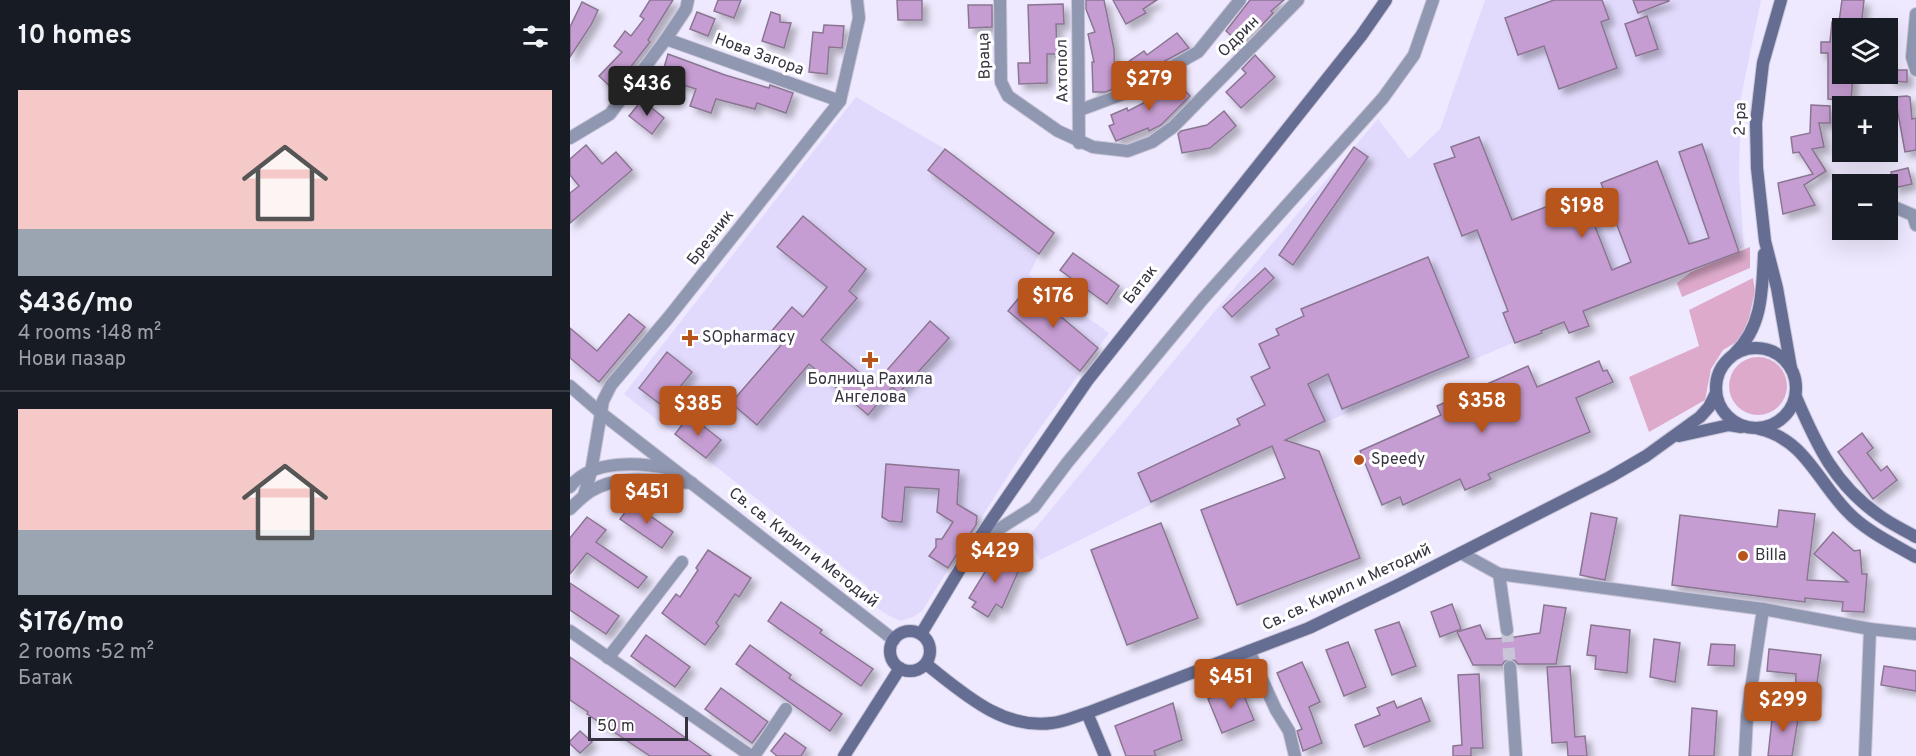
<!DOCTYPE html>
<html lang="en">
<head>
<meta charset="utf-8">
<style>
  body { margin:0; font-family:Overpass,sans-serif; background:#242831; color:#f1f3f6; height:100vh; display:flex; flex-direction:column; font-size:22px; white-space:nowrap }
  * { box-sizing:border-box; margin:0 }
  p { font-size:20px; color:#9ea1a6 }
  .icon { flex:none; width:33px; height:33px; fill:none; stroke:currentColor; stroke-width:2; stroke-linecap:round; stroke-linejoin:round }
  .map { position:relative; flex:1; overflow:hidden }
  .details { display:flex; flex-direction:column; background:#171b24; width:570px }
  .details>* { flex:none }
  .controls { position:absolute; left:1262px; top:18px; display:grid; gap:12px }
  .controls a { display:grid; place-items:center; width:66px; height:66px; border-radius:0px; background:#171b24; box-shadow:0 6px 24px #0002; font-size:30px }
  .scale { position:absolute; left:18px; bottom:15px; width:100px; box-sizing:border-box; padding-left:6px; border:3px solid #363340; border-top:0; font-size:16px; line-height:21px; white-space:nowrap; color:#363340; -webkit-text-stroke:4px #fff; paint-order:stroke }
  .price { position:absolute; translate:-50% -51px; padding:0 14px; border-radius:6px; background:#b8551c; color:#fff; font-size:20px; line-height:39px; filter:drop-shadow(0 2px 3px #0008) }
  .price::after { content:''; position:absolute; left:50%; top:36px; width:18px; height:14px; margin-left:-9px; background:inherit; clip-path:polygon(0 0,100% 0,50% 100%) }
  .price.current { background:#222; color:#fff }
  ul { padding:0; list-style:none }
  li { display:grid; align-content:center; gap:12px; height:318px; padding:0 18px }
  li+li { border-top:2px solid #363941 }
  li span { display:grid; place-items:center; height:186px; border-radius:0px; color:#555 }
  li>.icon { margin-inline-start:auto }
  span .icon { width:108px; height:108px; fill:#fffc; stroke-width:1 }
  li b { font-size:26px }
  h2 { display:flex; justify-content:space-between; align-items:center; height:72px; padding:0 18px; font-size:26px }
  main { display:flex; flex:1; min-height:0 }
  .map>svg:first-child { display:block }
  .built { fill:#e2dafc }
  .green { fill:#deaacb }
  .building { fill:#c69dd2; stroke:#8b7692; stroke-width:1.5; filter:url(#shadow) }
  .lines { fill:none; stroke-linecap:round; stroke-linejoin:round }
  .street-tunnel { stroke:#c9c5d8; stroke-width:12; stroke-dasharray:12 6; stroke-linecap:butt }
  .street-casing { stroke:#c9c5d8; stroke-width:14 }
  .secondary-casing { stroke:#c9c5d8; stroke-width:14 }
  .street { stroke:#9097b1; stroke-width:12 }
  .secondary { stroke:#656d92; stroke-width:12 }
  .poi-dot { fill:#b8551c; stroke:#fff; stroke-width:2 }
  .labels { text-anchor:middle; dominant-baseline:central; stroke-width:6; stroke-linejoin:round; paint-order:stroke }
  .street-label { font-size:16px; fill:#363340; stroke:#fff }
  .poi-label { font-size:16px; fill:#363340; stroke:#fff; text-anchor:start }
</style>
</head>
<body>
<main>
<section class="details">
<h2>10 homes<svg class="icon" aria-label="filters" viewBox="0 0 24 24"><path d="M4 7h16M4 17h16"/><circle cx="9" cy="7" r="2"/><circle cx="15" cy="17" r="2"/></svg></h2>
<ul>
<li><span style="background:linear-gradient(#f6c9c9 75%,#9aa5b1 0)"><svg class="icon" aria-label="home" viewBox="0 0 24 24"><path d="M3 11l9-7 9 7M6 9v11h12V9"/></svg></span><div><b>$436/mo</b><p>4 rooms · 148 m²</p><p>Нови пазар</p></div></li>
<li><span style="background:linear-gradient(#f6c9c9 65%,#9aa5b1 0)"><svg class="icon" aria-label="home" viewBox="0 0 24 24"><path d="M3 11l9-7 9 7M6 9v11h12V9"/></svg></span><div><b>$176/mo</b><p>2 rooms · 52 m²</p><p>Батак</p></div></li>
</ul>
</section>
<div class="map">
<svg width="1346" height="756" viewBox="0 0 1346 756">
  <defs>
    <filter id="shadow"><feDropShadow dx="5.5" dy="5.5" stdDeviation="3" flood-color="#0004"/></filter>
  </defs>
  <rect width="100%" height="100%" fill="#eee9fe"/>
  <!-- built -->
  <g class="built">
    <polygon points="915,0 1191,0 1171,97 1169,175 1174,247 1077,286 686,452 470,560 459,536 645,311 808,119 839,159 870,129"/>
    <polygon points="286,97 375,149 484,233 469,254 459,275 539,333 455,449 352,611 343,617 330,621 316,614 305,606 297,586 54,394"/>
  </g>
  <!-- green -->
  <g class="green">
    <polygon points="1180,247 1180,268 1112,297 1107,283 1121,272"/>
    <polygon points="1183,278 1185,291 1179,318 1170,340 1153,350 1141,369 1135,400 1079,432 1059,377 1129,346 1119,310"/>
    <circle cx="1188" cy="386" r="29"/>
  </g>
  <!-- building -->
  <g class="building">
    <polygon points="80,0 103,0 78,40 80,42 56,73 58,76 46,92 29,76 52,52 44,46 55,31 61,36 74,19 70,16"/>
    <polygon points="148,0 171,0 164,18 144,11"/>
    <polygon points="327,0 352,0 352,20 328,20"/>
    <polygon points="516,0 534,0 544,49 545,88 536,92 523,92 522,62 524,62 518,34 525,32 516,9"/>
    <polygon points="543,0 587,0 573,9 576,13 556,24"/>
    <polygon points="680,0 714,0 701,11 703,13 691,26 687,21 668,42 656,31"/>
    <polygon points="984,0 1032,0 1039,19 1031,22 1047,68 989,89 974,46 948,55 935,18"/>
    <polygon points="1063,0 1099,0 1099,1 1068,13"/>
    <polygon points="1272,0 1294,0 1291,27 1270,28 1270,63 1272,63 1272,74 1283,74 1281,101 1258,99 1258,53 1251,53 1251,42 1260,42 1262,22 1269,22"/>
    <polygon points="12,2 28,10 21,25 0,57 0,27"/>
    <polygon points="493,4 494,24 486,24 487,54 477,54 477,83 449,84 448,63 460,63 458,5"/>
    <polygon points="398,5 422,5 422,27 399,28"/>
    <polygon points="127,12 145,19 138,36 120,29"/>
    <polygon points="201,12 210,15 210,22 221,23 214,48 192,41"/>
    <polygon points="1077,16 1088,49 1066,56 1055,24"/>
    <polygon points="254,25 274,26 272,48 259,47 257,74 239,72 243,32 253,33"/>
    <polygon points="607,33 619,48 567,76 558,62 574,51 577,55"/>
    <polygon points="98,54 155,75 199,88 200,85 223,93 216,113 187,103 185,109 146,99 141,113 120,106 126,89 91,78"/>
    <polygon points="685,55 705,77 671,108 656,92 676,73 672,69"/>
    <polygon points="1320,70 1337,70 1337,82 1320,81"/>
    <polygon points="602,77 620,96 591,125 579,131 578,128 546,141 539,126 544,124 541,115 557,108 558,111 599,90 588,90"/>
    <polygon points="1337,96 1340,97 1342,119 1346,118 1346,150 1335,152 1325,97"/>
    <polygon points="72,100 94,118 82,134 59,116"/>
    <polygon points="1241,105 1260,106 1260,123 1249,123 1254,147 1242,149 1256,171 1234,185 1245,205 1213,214 1208,183 1243,174 1229,152 1223,153 1221,137 1240,133"/>
    <polygon points="654,111 666,126 640,148 612,153 608,134 611,131 637,125"/>
    <polygon points="909,137 942,220 1012,193 1042,270 1061,262 1031,183 1087,161 1119,244 1139,238 1109,152 1132,144 1169,252 1013,311 1019,326 999,333 994,322 971,331 972,333 945,343 933,313 938,311 907,230 892,236 864,164 885,157 881,147"/>
    <polygon points="16,145 32,164 46,152 62,170 0,223 0,193 9,186 0,175 0,159"/>
    <polygon points="784,147 798,157 723,265 709,255"/>
    <polygon points="375,149 484,233 469,254 358,170"/>
    <polygon points="1338,168 1342,184 1324,188 1321,172"/>
    <polygon points="233,216 296,269 279,291 287,298 251,340 304,385 360,321 379,338 329,393 322,387 298,415 239,364 187,425 161,403 212,344 200,333 222,307 233,317 257,287 207,247"/>
    <polygon points="503,253 549,286 537,304 490,270"/>
    <polygon points="858,257 899,357 772,409 758,374 738,384 755,421 715,440 749,451 790,558 667,605 631,510 715,478 702,446 581,502 568,473 670,425 667,419 695,405 681,377 700,368 689,344 709,335 706,329 734,316 731,309"/>
    <polygon points="695,268 704,278 662,317 653,307"/>
    <polygon points="457,288 528,348 510,371 438,311"/>
    <polygon points="59,314 75,327 29,382 0,358 0,328 27,351"/>
    <polygon points="97,352 122,372 94,407 69,388"/>
    <polygon points="1029,361 1033,371 1037,370 1043,382 1006,398 1020,432 918,474 921,479 895,490 890,479 833,505 830,497 812,505 790,451 871,415 867,406 958,366 967,387"/>
    <polygon points="123,418 151,440 136,458 105,434 115,421 118,423"/>
    <polygon points="1292,433 1303,448 1297,453 1311,471 1317,466 1327,480 1303,499 1268,452"/>
    <polygon points="316,464 389,470 387,504 407,516 406,525 378,568 359,556 366,547 366,539 372,539 383,522 367,512 369,489 335,487 332,522 319,521 312,517"/>
    <polygon points="62,503 103,532 92,548 50,519"/>
    <polygon points="1209,510 1245,514 1237,580 1278,582 1244,554 1263,532 1284,551 1290,550 1292,574 1297,574 1294,612 1272,611 1273,602 1235,598 1235,602 1102,585 1110,515 1207,527"/>
    <polygon points="1021,513 1047,518 1035,580 1010,575"/>
    <polygon points="17,517 36,530 26,542 77,577 68,588 17,553 0,574 0,538"/>
    <polygon points="591,523 628,618 557,645 521,550"/>
    <polygon points="138,550 181,578 169,597 165,594 146,623 149,626 135,645 92,613 106,594 110,597 128,570 126,568"/>
    <polygon points="426,554 436,560 438,554 452,563 432,608 426,604 418,617 402,607 406,602 399,598"/>
    <polygon points="0,583 49,616 36,634 0,610"/>
    <polygon points="211,602 252,630 250,633 303,669 291,686 198,621"/>
    <polygon points="882,604 891,629 870,637 861,612"/>
    <polygon points="974,605 996,608 986,664 948,664 944,660 940,659 935,661 932,665 903,665 887,632 910,625 916,639 938,638 970,633"/>
    <polygon points="829,622 846,666 822,675 805,630"/>
    <polygon points="1021,625 1060,630 1057,673 1025,669 1026,656 1017,655"/>
    <polygon points="76,635 120,667 105,687 61,656"/>
    <polygon points="1084,639 1110,643 1105,682 1080,677"/>
    <polygon points="778,642 796,687 774,696 756,650"/>
    <polygon points="1141,644 1165,645 1164,666 1138,665"/>
    <polygon points="180,645 221,675 219,678 272,714 260,731 166,664"/>
    <polygon points="1199,649 1251,655 1245,697 1225,698 1226,674 1197,671"/>
    <polygon points="0,657 89,719 141,756 80,756 17,714 18,712 0,700"/>
    <polygon points="732,662 750,702 739,707 752,743 733,751 727,731 732,729 707,673"/>
    <polygon points="1000,666 1005,737 1015,736 1017,756 998,756 997,742 982,743 977,667"/>
    <polygon points="1314,666 1346,671 1346,691 1311,685"/>
    <polygon points="909,674 913,748 901,748 901,756 883,756 883,746 892,745 888,675"/>
    <polygon points="670,686 684,720 652,733 638,699"/>
    <polygon points="151,688 198,722 182,743 135,709"/>
    <polygon points="851,698 860,721 794,747 785,725 810,715 807,708 824,701 827,708"/>
    <polygon points="603,703 612,740 584,751 586,756 556,756 545,726"/>
    <polygon points="1122,708 1147,711 1144,756 1119,756"/>
    <polygon points="1203,710 1229,713 1222,756 1198,756"/>
    <polygon points="10,731 22,742 10,753 0,744 0,741"/>
    <polygon points="215,733 236,748 231,756 207,756 201,751"/>
  </g>
  <g class="lines">
    <!-- street-tunnel -->
    <polyline class="street-tunnel" points="937,630 940,667"/>
    <!-- street casing -->
    <g class="street-casing">
      <g id="street">
        <polyline points="430,0 431,82 438,96 488,131 523,147 558,151 582,142 603,127 728,0"/>
        <polyline points="508,0 509,143"/>
        <polyline points="1346,14 1342,57 1346,70"/>
        <polyline points="96,39 270,101"/>
        <polyline points="510,110 553,94 628,52 670,0"/>
        <polyline points="0,138 40,114 96,39 116,9 118,0"/>
        <polyline points="1317,204 1343,215 1346,225"/>
        <polyline points="0,386 31,413 324,640"/>
        <path d="M 0,487 C 21,459 70,462 100,469"/>
        <polyline points="14,495 21,472 33,401 41,385 98,318 270,101 289,18 287,0"/>
        <path d="M 0,509 C 7,502 13,496 21,491 C 51,473 90,481 122,483"/>
        <polyline points="405,544 464,507 497,463 632,300 813,98 844,55 863,0"/>
        <polyline points="891,553 929,574 1193,609 1300,629 1346,634"/>
        <polyline points="929,574 937,630"/>
        <polyline points="0,631 181,756"/>
        <polyline points="679,651 706,710 719,731 725,756"/>
        <polyline points="38,658 112,562"/>
        <polyline points="940,667 946,756"/>
        <polyline points="184,756 216,709"/>
        <polyline points="1175,756 1177,716 1193,609"/>
        <polyline points="1295,756 1300,629"/>
      </g>
    </g>
    <!-- secondary casing -->
    <g class="secondary-casing">
      <g id="secondary">
        <polyline points="1211,0 1193,63 1186,123 1187,168 1195,241 1207,288 1221,368"/>
        <circle cx="1186" cy="388" r="40"/>
        <path d="M 1165,353 C 1193,326 1192,290 1194,254"/>
        <path d="M 1226,397 C 1247,446 1265,485 1310,516 C 1321,524 1334,530 1346,537"/>
        <path d="M 1189,429 C 1234,439 1247,480 1276,510 C 1294,530 1323,544 1346,557"/>
        <polyline points="1109,436 1159,425 1171,427"/>
        <circle cx="340" cy="651" r="20"/>
        <polyline points="351,634 405,544 517,381 791,36 816,0"/>
        <path d="M 356,664 C 392,692 432,730 482,723 C 494,722 506,716 517,713 L 739,628 L 828,585 L 1040,477 L 1076,456 L 1130,417 L 1139,407 L 1146,393"/>
        <polyline points="517,713 535,756"/>
        <polyline points="274,756 330,668"/>
      </g>
    </g>
    <!-- street -->
    <use href="#street" class="street"/>
    <!-- secondary -->
    <use href="#secondary" class="secondary"/>
  </g>
  <!-- markers -->
  <g class="poi-dot">
    <path d="M117 329h6v6h6v6h-6v6h-6v-6h-6v-6h6z"/>
    <path d="M297 351h6v6h6v6h-6v6h-6v-6h-6v-6h6z"/>
    <circle cx="789" cy="460" r="6"/>
    <circle cx="1173" cy="556" r="6"/>
  </g>
  <g class="labels">
    <!-- street labels -->
    <g class="street-label">
      <text transform="translate(669 37) rotate(-45)">Одрин</text>
      <text transform="translate(189 55) rotate(20)">Нова Загора</text>
      <text transform="translate(415 56) rotate(-92)">Враца</text>
      <text transform="translate(493 71) rotate(-91)">Ахтопол</text>
      <text transform="translate(1171 119) rotate(-88)">2-ра</text>
      <text transform="translate(141 238) rotate(-52)">Брезник</text>
      <text transform="translate(571 285) rotate(-52)">Батак</text>
      <text transform="translate(233 548) rotate(38)">Св. св. Кирил и Методий</text>
      <text transform="translate(777 588) rotate(-25)">Св. св. Кирил и Методий</text>
    </g>
    <!-- poi labels -->
    <g class="poi-label">
      <text x="132" y="338">SOpharmacy</text>
      <text x="300" y="380" text-anchor="middle">Болница Рахила<tspan x="300" dy="18">Ангелова</tspan></text>
      <text x="801" y="460">Speedy</text>
      <text x="1185" y="556">Billa</text>
    </g>
  </g>
</svg>
<div class="controls">
<a><svg class="icon" aria-label="layers" viewBox="0 0 24 24"><path d="M12 4l9 5-9 5-9-5zM3 14l9 5 9-5"/></svg></a>
<a>+</a>
<a>−</a>
</div>
<div class="scale">50 m</div>
<b class="price" style="left:579px;top:112px">$279</b>
<b class="price current" style="left:77px;top:117px">$436</b>
<b class="price" style="left:1012px;top:239px">$198</b>
<b class="price" style="left:483px;top:329px">$176</b>
<b class="price" style="left:912px;top:434px">$358</b>
<b class="price" style="left:128px;top:437px">$385</b>
<b class="price" style="left:77px;top:525px">$451</b>
<b class="price" style="left:425px;top:584px">$429</b>
<b class="price" style="left:661px;top:710px">$451</b>
<b class="price" style="left:1213px;top:733px">$299</b>
</div>
</main>
</body>
</html>
